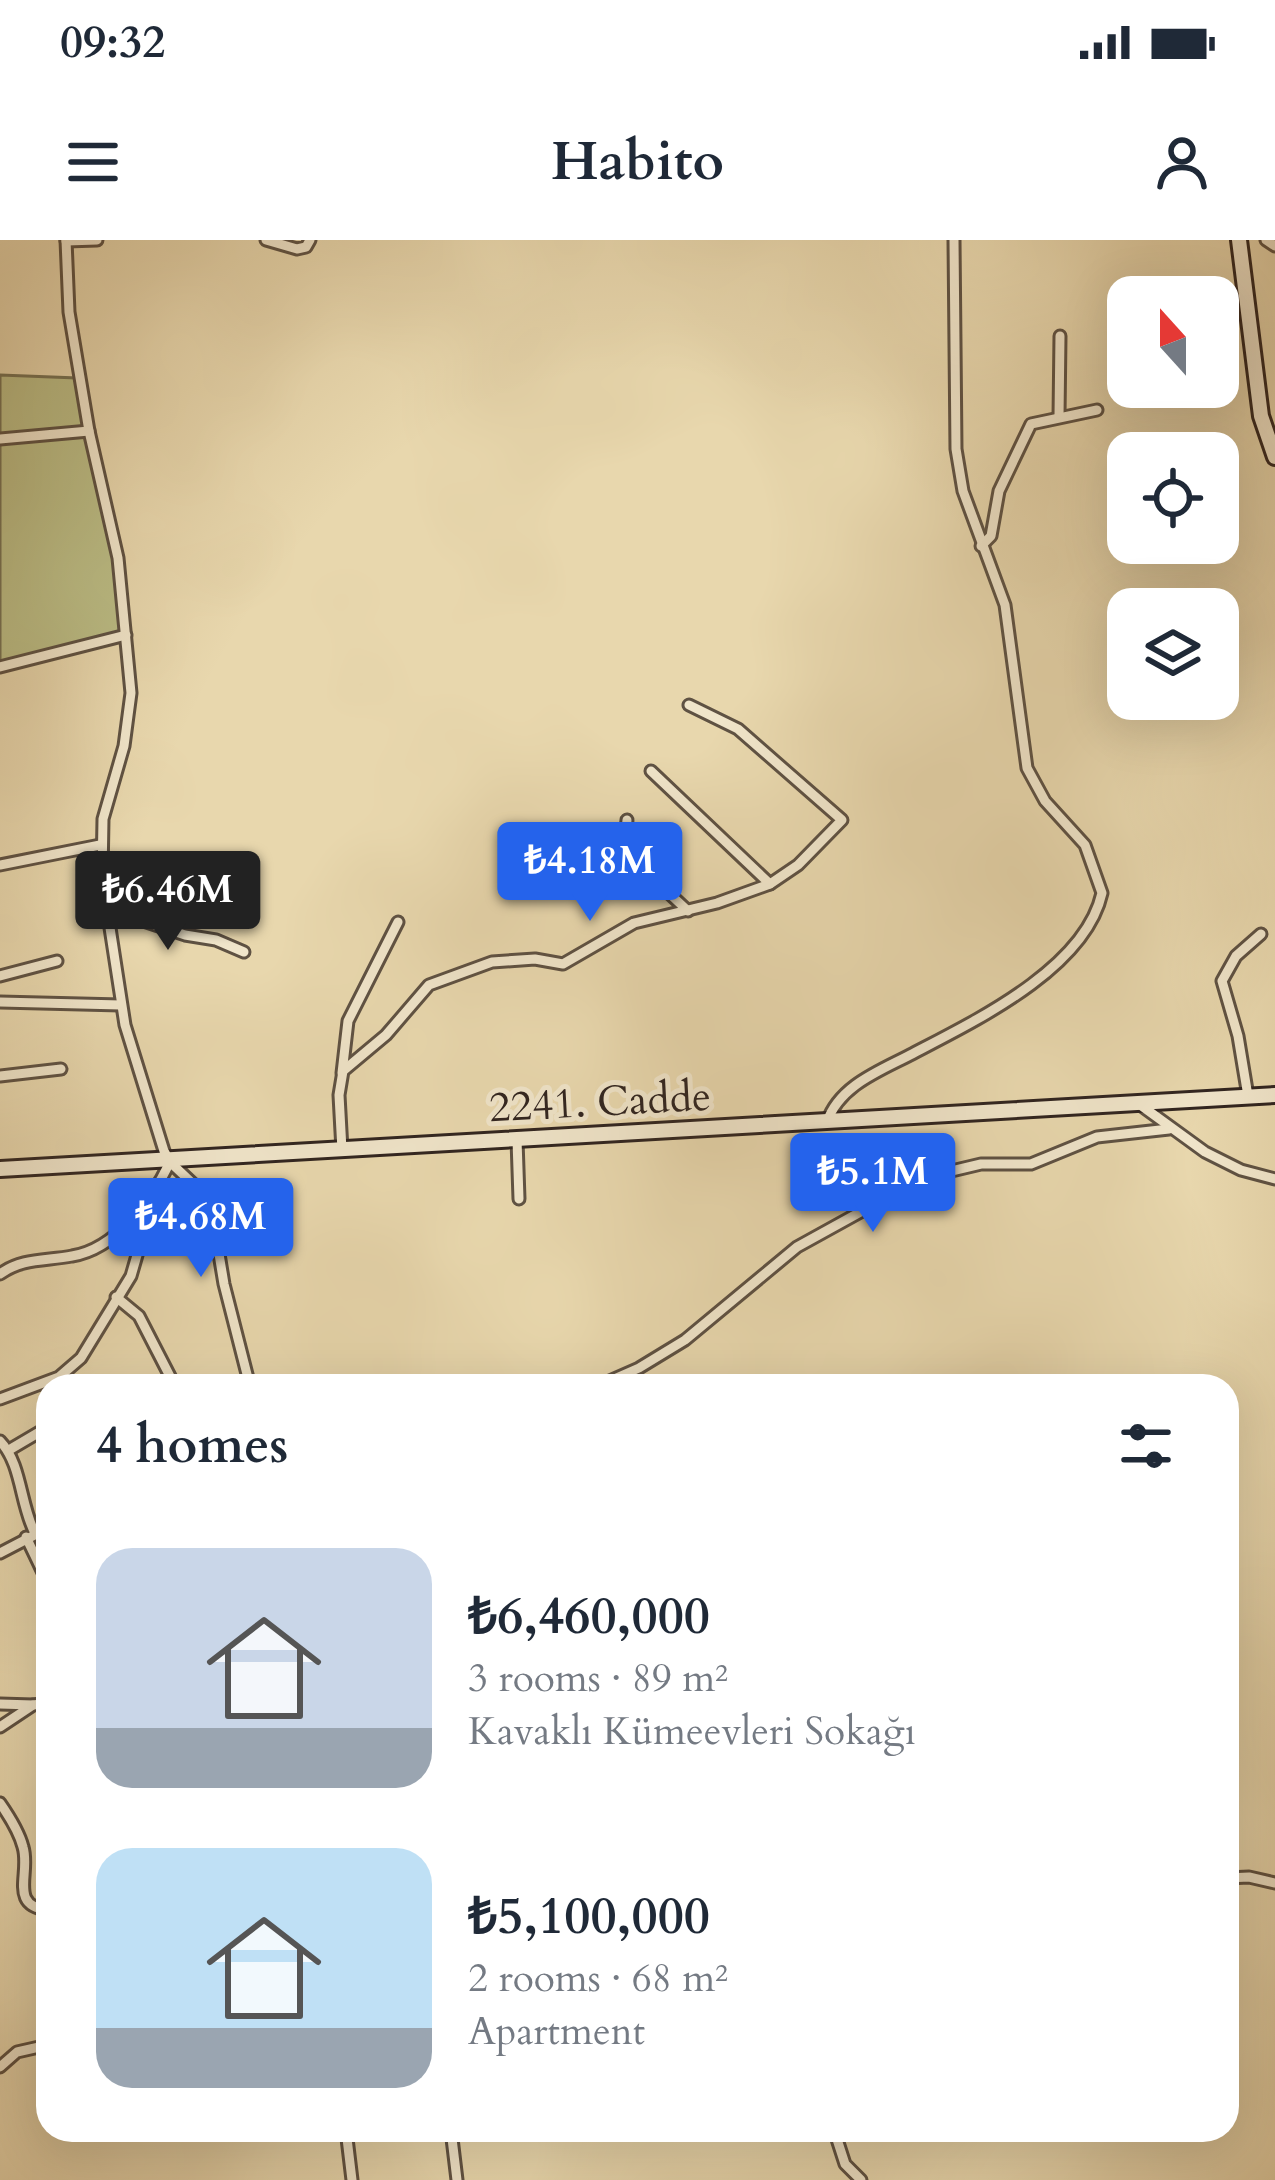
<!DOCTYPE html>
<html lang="en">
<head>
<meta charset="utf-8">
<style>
  body { margin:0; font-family:Cardo,serif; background:#f6f6f7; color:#1f2937; height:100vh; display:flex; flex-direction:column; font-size:45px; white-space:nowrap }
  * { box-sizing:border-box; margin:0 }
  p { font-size:39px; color:#747a83 }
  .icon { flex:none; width:66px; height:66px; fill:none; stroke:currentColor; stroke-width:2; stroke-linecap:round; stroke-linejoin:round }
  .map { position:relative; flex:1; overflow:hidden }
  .panel { position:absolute; left:36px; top:1134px; width:1203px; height:768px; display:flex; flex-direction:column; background:#fff; border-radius:36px; box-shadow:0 12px 48px #0002 }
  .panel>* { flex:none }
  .needle { width:78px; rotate:339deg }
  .controls { position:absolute; left:1107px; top:36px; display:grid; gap:24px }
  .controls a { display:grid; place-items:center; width:132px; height:132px; border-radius:24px; background:#fff; box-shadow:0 12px 48px #0002; font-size:60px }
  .price { position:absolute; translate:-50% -102px; padding:0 27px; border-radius:12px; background:#2563eb; color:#fff; font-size:39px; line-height:78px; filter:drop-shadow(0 3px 6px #0008) }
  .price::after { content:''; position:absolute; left:50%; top:72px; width:36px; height:27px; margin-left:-18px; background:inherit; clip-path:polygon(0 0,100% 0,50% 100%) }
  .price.selected { background:#222; color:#fff }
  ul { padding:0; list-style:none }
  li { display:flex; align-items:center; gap:36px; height:300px; padding:0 60px }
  li span { display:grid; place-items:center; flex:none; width:336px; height:240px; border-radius:36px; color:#555 }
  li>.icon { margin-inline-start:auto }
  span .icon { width:144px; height:144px; fill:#fffc; stroke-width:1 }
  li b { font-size:51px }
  h2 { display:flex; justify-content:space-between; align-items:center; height:144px; padding:0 60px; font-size:51px }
  .status { display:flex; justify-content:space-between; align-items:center; height:84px; padding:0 60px; background:#fff; direction:ltr }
  .status svg { height:33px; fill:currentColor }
  header { display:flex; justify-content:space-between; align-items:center; height:156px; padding:0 60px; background:#fff; font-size:54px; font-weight:700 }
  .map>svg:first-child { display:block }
  .green { fill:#bbbd86; stroke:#767153; stroke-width:3 }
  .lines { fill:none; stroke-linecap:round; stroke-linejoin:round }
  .street-casing { stroke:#5f5243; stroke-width:15 }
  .secondary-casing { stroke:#312520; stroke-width:20 }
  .street { stroke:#f0e5ca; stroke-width:9 }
  .secondary { stroke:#f0e5ca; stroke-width:14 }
  .labels { text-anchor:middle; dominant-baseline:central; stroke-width:10; stroke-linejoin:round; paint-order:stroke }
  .street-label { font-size:42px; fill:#312520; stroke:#f0e5ca }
</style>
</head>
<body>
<div class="status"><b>09:32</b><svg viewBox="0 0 49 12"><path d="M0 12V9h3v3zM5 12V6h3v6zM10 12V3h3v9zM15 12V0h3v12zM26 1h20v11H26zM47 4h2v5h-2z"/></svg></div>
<header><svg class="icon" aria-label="menu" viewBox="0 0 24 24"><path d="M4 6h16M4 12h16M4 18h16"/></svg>Habito<svg class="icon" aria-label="person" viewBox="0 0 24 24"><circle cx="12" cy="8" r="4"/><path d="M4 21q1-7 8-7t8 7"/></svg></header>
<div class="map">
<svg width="1275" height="1940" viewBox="0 0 1275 1940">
  <rect width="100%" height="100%" fill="#e8d7ad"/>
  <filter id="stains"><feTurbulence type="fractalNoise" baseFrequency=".00167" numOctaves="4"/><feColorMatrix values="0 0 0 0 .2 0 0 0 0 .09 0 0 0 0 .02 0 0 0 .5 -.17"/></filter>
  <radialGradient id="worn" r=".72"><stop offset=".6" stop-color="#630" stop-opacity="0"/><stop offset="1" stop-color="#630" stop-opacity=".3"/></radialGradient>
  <!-- green -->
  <g class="green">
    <polygon points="0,135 77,138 86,188 0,198"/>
    <polygon points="87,193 111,291 123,392 0,424 0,201"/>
  </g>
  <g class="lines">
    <!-- street casing -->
    <g class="street-casing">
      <g id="street">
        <polyline points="66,0 69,72 89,191 118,318 131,453 124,506 103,579 102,636 125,785 164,911 170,922 210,960 224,1044 250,1146"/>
        <polyline points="266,0 297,9 306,7 310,0"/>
        <polyline points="1266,0 1275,6"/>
        <polyline points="66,1 97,0"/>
        <polyline points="1059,176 1060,96"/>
        <polyline points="0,199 89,191"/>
        <polyline points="981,306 991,296 999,251 1031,184 1097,170"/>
        <polyline points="0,427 126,395"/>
        <polyline points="651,531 770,644"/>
        <polyline points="627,580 624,611 688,671"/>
        <polyline points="0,625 100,605"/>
        <polyline points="107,669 185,695 216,700 244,712"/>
        <polyline points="0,736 57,721"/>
        <polyline points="0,762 121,765"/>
        <polyline points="342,833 348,781 398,682"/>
        <polyline points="0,836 61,829"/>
        <polyline points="1248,856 1238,796 1222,741 1236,716 1261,694"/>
        <polyline points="1139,864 1205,912 1241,930 1275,939"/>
        <path d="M 827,882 C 839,846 879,831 910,815 C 975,781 1085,729 1102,653 L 1085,605 L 1045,561 L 1027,528 L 1005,365 L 963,251 L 956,209 L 954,0"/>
        <polyline points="517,900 519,959"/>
        <polyline points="342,910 339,855 343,831 386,795 429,745 492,722 535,719 563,724 634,683 717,663 770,644 798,625 842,580 738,489 689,465"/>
        <path d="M 0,1034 C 22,1018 45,1021 72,1016 C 116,1009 152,960 170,922"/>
        <polyline points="116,1057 139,1076 175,1146"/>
        <polyline points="598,1146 639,1128 685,1100 797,1007 922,938 981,924 1031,924 1097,897 1169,889"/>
        <polyline points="0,1159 59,1137 81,1118 131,1036 144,991 144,965"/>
        <path d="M 0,1201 C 22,1224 20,1265 35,1293"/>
        <polyline points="9,1210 48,1187"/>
        <polyline points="26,1297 48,1343"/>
        <polyline points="0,1313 48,1288"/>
        <polyline points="0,1464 33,1465"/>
        <polyline points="0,1487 33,1465 48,1463"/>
        <path d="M 0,1563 C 9,1576 19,1591 23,1607 C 31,1633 8,1666 48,1670"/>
        <polyline points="1227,1638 1249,1637 1275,1643"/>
        <polyline points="0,1827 17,1812 48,1805"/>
        <polyline points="346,1890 352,1940"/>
        <polyline points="451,1890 457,1940"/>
        <polyline points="834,1890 845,1924 861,1940"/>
      </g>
    </g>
    <!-- secondary casing -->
    <g class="secondary-casing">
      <g id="secondary">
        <polyline points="1239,0 1261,176 1275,217"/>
        <polyline points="0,929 1275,855"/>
      </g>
    </g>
    <!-- street -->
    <use href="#street" class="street"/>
    <!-- secondary -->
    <use href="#secondary" class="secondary"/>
  </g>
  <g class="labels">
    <!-- street labels -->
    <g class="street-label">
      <text transform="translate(600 862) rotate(-3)">2241. Cadde</text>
    </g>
  </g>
  <rect width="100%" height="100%" filter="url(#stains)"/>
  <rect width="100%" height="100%" fill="url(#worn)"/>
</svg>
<div class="controls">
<a><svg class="needle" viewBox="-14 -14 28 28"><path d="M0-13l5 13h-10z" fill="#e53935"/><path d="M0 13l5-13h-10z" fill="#747a83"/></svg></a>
<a><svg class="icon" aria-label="locate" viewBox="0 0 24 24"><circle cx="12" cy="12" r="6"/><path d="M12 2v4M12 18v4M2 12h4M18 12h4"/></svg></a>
<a><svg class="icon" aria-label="layers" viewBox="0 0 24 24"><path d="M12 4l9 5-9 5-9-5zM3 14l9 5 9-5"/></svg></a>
</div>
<b class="price" style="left:590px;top:684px">₺4.18M</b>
<b class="price selected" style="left:168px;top:713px">₺6.46M</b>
<b class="price" style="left:873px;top:995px">₺5.1M</b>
<b class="price" style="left:201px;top:1040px">₺4.68M</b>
<section class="panel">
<h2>4 homes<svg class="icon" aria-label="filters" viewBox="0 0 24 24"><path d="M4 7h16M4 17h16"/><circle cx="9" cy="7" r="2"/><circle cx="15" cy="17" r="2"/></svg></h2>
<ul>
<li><span style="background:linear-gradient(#c9d6e8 75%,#9aa5b1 0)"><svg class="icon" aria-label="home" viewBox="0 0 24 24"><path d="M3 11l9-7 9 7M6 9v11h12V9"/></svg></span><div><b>₺6,460,000</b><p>3 rooms · 89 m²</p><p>Kavaklı Kümeevleri Sokağı</p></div></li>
<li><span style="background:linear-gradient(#bfe0f5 75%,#9aa5b1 0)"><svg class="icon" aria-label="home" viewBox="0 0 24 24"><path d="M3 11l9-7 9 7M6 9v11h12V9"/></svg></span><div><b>₺5,100,000</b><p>2 rooms · 68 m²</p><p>Apartment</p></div></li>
</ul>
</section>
</div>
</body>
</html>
